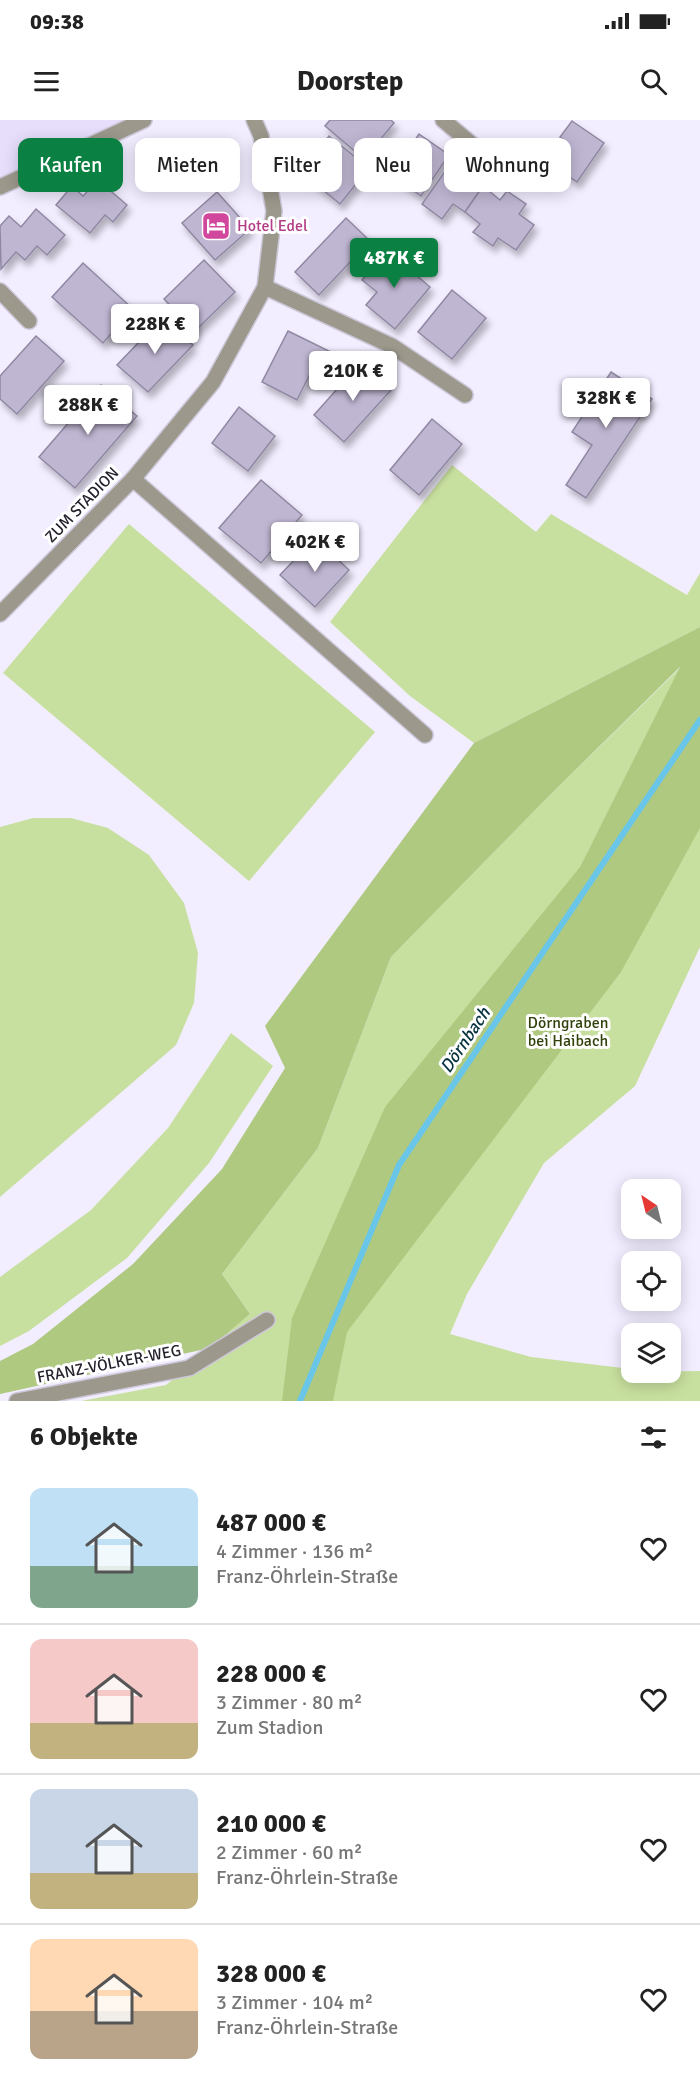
<!DOCTYPE html>
<html lang="de">
<head>
<meta charset="utf-8">
<style>
  body { margin:0; font-family:Signika,sans-serif; background:#f6f6f6; color:#222; height:100vh; display:flex; flex-direction:column; font-size:22px; white-space:nowrap }
  * { box-sizing:border-box; margin:0 }
  p { font-size:20px; color:#767676 }
  .icon { flex:none; width:33px; height:33px; fill:none; stroke:currentColor; stroke-width:2; stroke-linecap:round; stroke-linejoin:round }
  .map { position:relative; height:1281px; overflow:hidden }
  .panel { display:flex; flex-direction:column; background:#fff; flex:1 }
  .panel>* { flex:none }
  .guide { position:absolute; left:18px; top:18px; width:664px; height:54px; display:flex; gap:12px }
  .needle { width:39px; rotate:325deg }
  .controls { position:absolute; left:621px; top:1059px; display:grid; gap:12px }
  .controls a { display:grid; place-items:center; width:60px; height:60px; border-radius:12px; background:#fff; box-shadow:0 3px 15px #0003; font-size:30px }
  .price { position:absolute; translate:-50% -51px; padding:0 14px; border-radius:6px; background:#fff; color:#222; font-size:20px; line-height:39px; filter:drop-shadow(0 2px 3px #0008) }
  .price::after { content:''; position:absolute; left:50%; top:36px; width:18px; height:14px; margin-left:-9px; background:inherit; clip-path:polygon(0 0,100% 0,50% 100%) }
  .price.on { background:#0b8043; color:#fff }
  ul { padding:0; list-style:none }
  li { display:flex; align-items:center; gap:18px; height:150px; padding:0 30px }
  li+li { border-top:2px solid #e0e0e0 }
  li span { display:grid; place-items:center; flex:none; width:168px; height:120px; border-radius:12px; color:#555 }
  li>.icon { margin-inline-start:auto }
  span .icon { width:72px; height:72px; fill:#fffc; stroke-width:1 }
  li b { font-size:26px }
  h2 { display:flex; justify-content:space-between; align-items:center; height:72px; padding:0 30px; font-size:26px }
  .pill { padding:0 21px; border-radius:12px; background:#fff; box-shadow:0 3px 15px #0003; font-size:21px; line-height:54px }
  .pill.on { background:#0b8043; color:#fff }
  .status { display:flex; justify-content:space-between; align-items:center; height:42px; padding:0 30px; background:#fff; direction:ltr }
  .status svg { height:16px; fill:currentColor }
  header { display:flex; justify-content:space-between; align-items:center; height:78px; padding:0 30px; background:#fff; font-size:27px; font-weight:700 }
  .map>svg:first-child { display:block }
  .built { fill:#e7defb }
  .green { fill:#c8e09f }
  .forest { fill:#afc981 }
  .lines { fill:none; stroke-linecap:round; stroke-linejoin:round }
  .stream { stroke:#6ac6e8; stroke-width:6 }
  .building { fill:#bfb6d2; stroke:#9088a2; stroke-width:1.5; filter:url(#shadow) }
  .minor-casing { stroke:#cdc8d9; stroke-width:18 }
  .minor { stroke:#9c988c; stroke-width:15 }
  .labels { text-anchor:middle; dominant-baseline:central; stroke-width:6; stroke-linejoin:round; paint-order:stroke }
  .hotel-label { font-size:16px; fill:#b23c85; stroke:#fff; text-anchor:start }
  .street-label { font-size:16px; fill:#25212c; stroke:#fff }
  .park-label { font-size:16px; fill:#31410c; stroke:#fff }
  .water-label { font-size:18px; font-style:italic; fill:#04313f; stroke:#fff }
</style>
</head>
<body>
<div class="status"><b>09:38</b><svg viewBox="0 0 49 12"><path d="M0 12V9h3v3zM5 12V6h3v6zM10 12V3h3v9zM15 12V0h3v12zM26 1h20v11H26zM47 4h2v5h-2z"/></svg></div>
<header><svg class="icon" aria-label="menu" viewBox="0 0 24 24"><path d="M4 6h16M4 12h16M4 18h16"/></svg>Doorstep<svg class="icon" aria-label="search" viewBox="0 0 24 24"><circle cx="10" cy="10" r="6"/><path d="M15 15l6 6"/></svg></header>
<div class="map">
<svg width="700" height="1281" viewBox="0 0 700 1281">
  <defs>
    <filter id="shadow"><feDropShadow dx="3.5" dy="6" stdDeviation="3" flood-color="#0004"/></filter>
  </defs>
  <rect width="100%" height="100%" fill="#f2edff"/>
  <!-- built -->
  <polygon class="built" points="0,0 140,0 0,67"/>
  <!-- green -->
  <g class="green">
    <polygon points="452,345 536,412 551,394 687,475 700,453 700,507 474,623 410,576 330,502"/>
    <polygon points="129,404 375,612 249,761 3,553"/>
    <polygon points="682,546 582,743 700,548 700,827 635,966 544,1043 467,1174 450,1214 531,1237 631,1249 632,1252 700,1251 700,1281 81,1281 166,1265 250,1194 222,1154 318,1028 391,837 549,676"/>
    <polygon points="33,698 71,698 108,708 149,735 184,783 198,833 194,883 176,925 0,1077 0,707"/>
    <polygon points="231,913 273,946 209,1043 127,1138 29,1211 0,1226 0,1157 91,1090 168,1008"/>
  </g>
  <!-- forest -->
  <polygon class="forest" points="700,507 700,708 621,852 347,1212 333,1281 282,1281 292,1198 385,987 580,747 680,547 549,676 391,837 318,1028 222,1154 250,1194 210,1228 0,1274 0,1241 33,1224 133,1144 222,1049 285,948 265,906 474,623"/>
  <g class="lines">
    <!-- stream -->
    <polyline class="stream" points="300,1281 399,1045 700,600"/>
  </g>
  <!-- building -->
  <g class="building">
    <polygon points="330,0 391,0 394,3 364,39 325,6"/>
    <polygon points="572,1 604,23 577,62 554,46 569,24 560,17"/>
    <polygon points="419,14 449,35 421,76 391,54"/>
    <polygon points="329,16 369,48 340,84 300,51"/>
    <polygon points="458,33 476,46 469,56 483,66 465,92 453,84 442,99 422,84"/>
    <polygon points="98,60 127,85 113,102 105,95 90,113 56,85 72,66 83,76"/>
    <polygon points="483,66 500,80 507,71 526,84 519,94 534,105 516,130 498,118 493,126 473,112 480,104 465,92"/>
    <polygon points="217,72 250,109 215,140 182,103"/>
    <polygon points="36,89 65,115 47,135 37,126 25,140 16,132 1,149 0,106 9,96 21,107"/>
    <polygon points="346,98 370,121 319,175 295,152"/>
    <polygon points="387,130 430,167 395,209 366,185 377,172 362,160"/>
    <polygon points="204,140 235,172 195,211 164,179"/>
    <polygon points="83,143 133,189 103,223 52,177"/>
    <polygon points="452,170 486,198 452,239 418,212"/>
    <polygon points="162,198 193,225 148,272 117,245"/>
    <polygon points="288,211 333,233 319,259 310,254 297,280 262,262"/>
    <polygon points="36,216 64,241 17,294 0,279 0,256"/>
    <polygon points="362,241 392,269 344,322 314,295"/>
    <polygon points="611,252 652,279 586,378 566,365 592,325 572,312"/>
    <polygon points="101,265 137,296 75,368 39,337"/>
    <polygon points="239,287 275,316 248,351 212,323"/>
    <polygon points="432,299 462,324 419,375 390,350"/>
    <polygon points="261,360 302,395 261,443 219,408"/>
    <polygon points="315,418 349,450 315,487 280,455"/>
  </g>
  <g class="lines">
    <!-- minor casing -->
    <g class="minor-casing">
      <g id="minor">
        <polyline points="443,0 499,47"/>
        <polyline points="0,67 144,0"/>
        <polyline points="265,167 392,226 465,275"/>
        <polyline points="0,171 29,201"/>
        <polyline points="133,359 425,615"/>
        <polyline points="0,494 133,359 213,262 265,167 274,91 261,16 254,0"/>
        <polyline points="17,1281 189,1248 267,1200"/>
      </g>
    </g>
    <!-- minor -->
    <use href="#minor" class="minor"/>
  </g>
  <!-- icons -->
  <defs>
    <g id="hotel-square" transform="scale(1.5)"><rect x="-9" y="-9" width="18" height="18" rx="4" fill="#d1479c" stroke="#fff"/><path d="M-6-4.5h1.5V1H6V5H4.5V3h-9V5H-6ZM-4 0a1.8 1.8 0 1 1 3.6 0ZM.5 0V-2.5h3Q6-2.5 6 0Z" fill="#fff"/></g>
  </defs>
  <g fill-rule="evenodd">
    <use href="#hotel-square" x="216" y="106"/>
  </g>
  <g class="labels">
    <!-- hotel labels -->
    <g class="hotel-label">
      <text x="237" y="106">Hotel Edel</text>
    </g>
    <!-- street labels -->
    <g class="street-label">
      <text transform="translate(82 385) rotate(-46)">ZUM STADION</text>
      <text transform="translate(109 1244) rotate(-11)">FRANZ-VÖLKER-WEG</text>
    </g>
    <!-- park labels -->
    <g class="park-label">
      <text x="568" y="903">Dörngraben<tspan x="568" dy="18">bei Haibach</tspan></text>
    </g>
    <!-- water labels -->
    <g class="water-label">
      <text transform="translate(465 920) rotate(-56)">Dörnbach</text>
    </g>
  </g>
</svg>
<div class="controls">
<a><svg class="needle" viewBox="-14 -14 28 28"><path d="M0-13l5 13h-10z" fill="#e53935"/><path d="M0 13l5-13h-10z" fill="#767676"/></svg></a>
<a><svg class="icon" aria-label="locate" viewBox="0 0 24 24"><circle cx="12" cy="12" r="6"/><path d="M12 2v4M12 18v4M2 12h4M18 12h4"/></svg></a>
<a><svg class="icon" aria-label="layers" viewBox="0 0 24 24"><path d="M12 4l9 5-9 5-9-5zM3 14l9 5 9-5"/></svg></a>
</div>
<b class="price on" style="left:394px;top:169px">487K €</b>
<b class="price" style="left:155px;top:235px">228K €</b>
<b class="price" style="left:353px;top:282px">210K €</b>
<b class="price" style="left:606px;top:309px">328K €</b>
<b class="price" style="left:88px;top:316px">288K €</b>
<b class="price" style="left:315px;top:453px">402K €</b>
<div class="guide">
<a class="pill on">Kaufen</a>
<a class="pill">Mieten</a>
<a class="pill">Filter</a>
<a class="pill">Neu</a>
<a class="pill">Wohnung</a>
</div>
</div>
<section class="panel">
<h2>6 Objekte<svg class="icon" aria-label="filters" viewBox="0 0 24 24"><path d="M4 7h16M4 17h16"/><circle cx="9" cy="7" r="2"/><circle cx="15" cy="17" r="2"/></svg></h2>
<ul>
<li><span style="background:linear-gradient(#bfe0f5 65%,#7fa58c 0)"><svg class="icon" aria-label="home" viewBox="0 0 24 24"><path d="M3 11l9-7 9 7M6 9v11h12V9"/></svg></span><div><b>487 000 €</b><p>4 Zimmer · 136 m²</p><p>Franz-Öhrlein-Straße</p></div><svg class="icon" aria-label="heart" viewBox="0 0 24 24"><path d="M12 20l-8-8c-3-5 5-10 8-4 3-6 11-1 8 4z"/></svg></li>
<li><span style="background:linear-gradient(#f6c9c9 70%,#c2b280 0)"><svg class="icon" aria-label="home" viewBox="0 0 24 24"><path d="M3 11l9-7 9 7M6 9v11h12V9"/></svg></span><div><b>228 000 €</b><p>3 Zimmer · 80 m²</p><p>Zum Stadion</p></div><svg class="icon" aria-label="heart" viewBox="0 0 24 24"><path d="M12 20l-8-8c-3-5 5-10 8-4 3-6 11-1 8 4z"/></svg></li>
<li><span style="background:linear-gradient(#c9d6e8 70%,#c2b280 0)"><svg class="icon" aria-label="home" viewBox="0 0 24 24"><path d="M3 11l9-7 9 7M6 9v11h12V9"/></svg></span><div><b>210 000 €</b><p>2 Zimmer · 60 m²</p><p>Franz-Öhrlein-Straße</p></div><svg class="icon" aria-label="heart" viewBox="0 0 24 24"><path d="M12 20l-8-8c-3-5 5-10 8-4 3-6 11-1 8 4z"/></svg></li>
<li><span style="background:linear-gradient(#ffd9b3 60%,#b9a48a 0)"><svg class="icon" aria-label="home" viewBox="0 0 24 24"><path d="M3 11l9-7 9 7M6 9v11h12V9"/></svg></span><div><b>328 000 €</b><p>3 Zimmer · 104 m²</p><p>Franz-Öhrlein-Straße</p></div><svg class="icon" aria-label="heart" viewBox="0 0 24 24"><path d="M12 20l-8-8c-3-5 5-10 8-4 3-6 11-1 8 4z"/></svg></li>
</ul>
</section>
</body>
</html>
